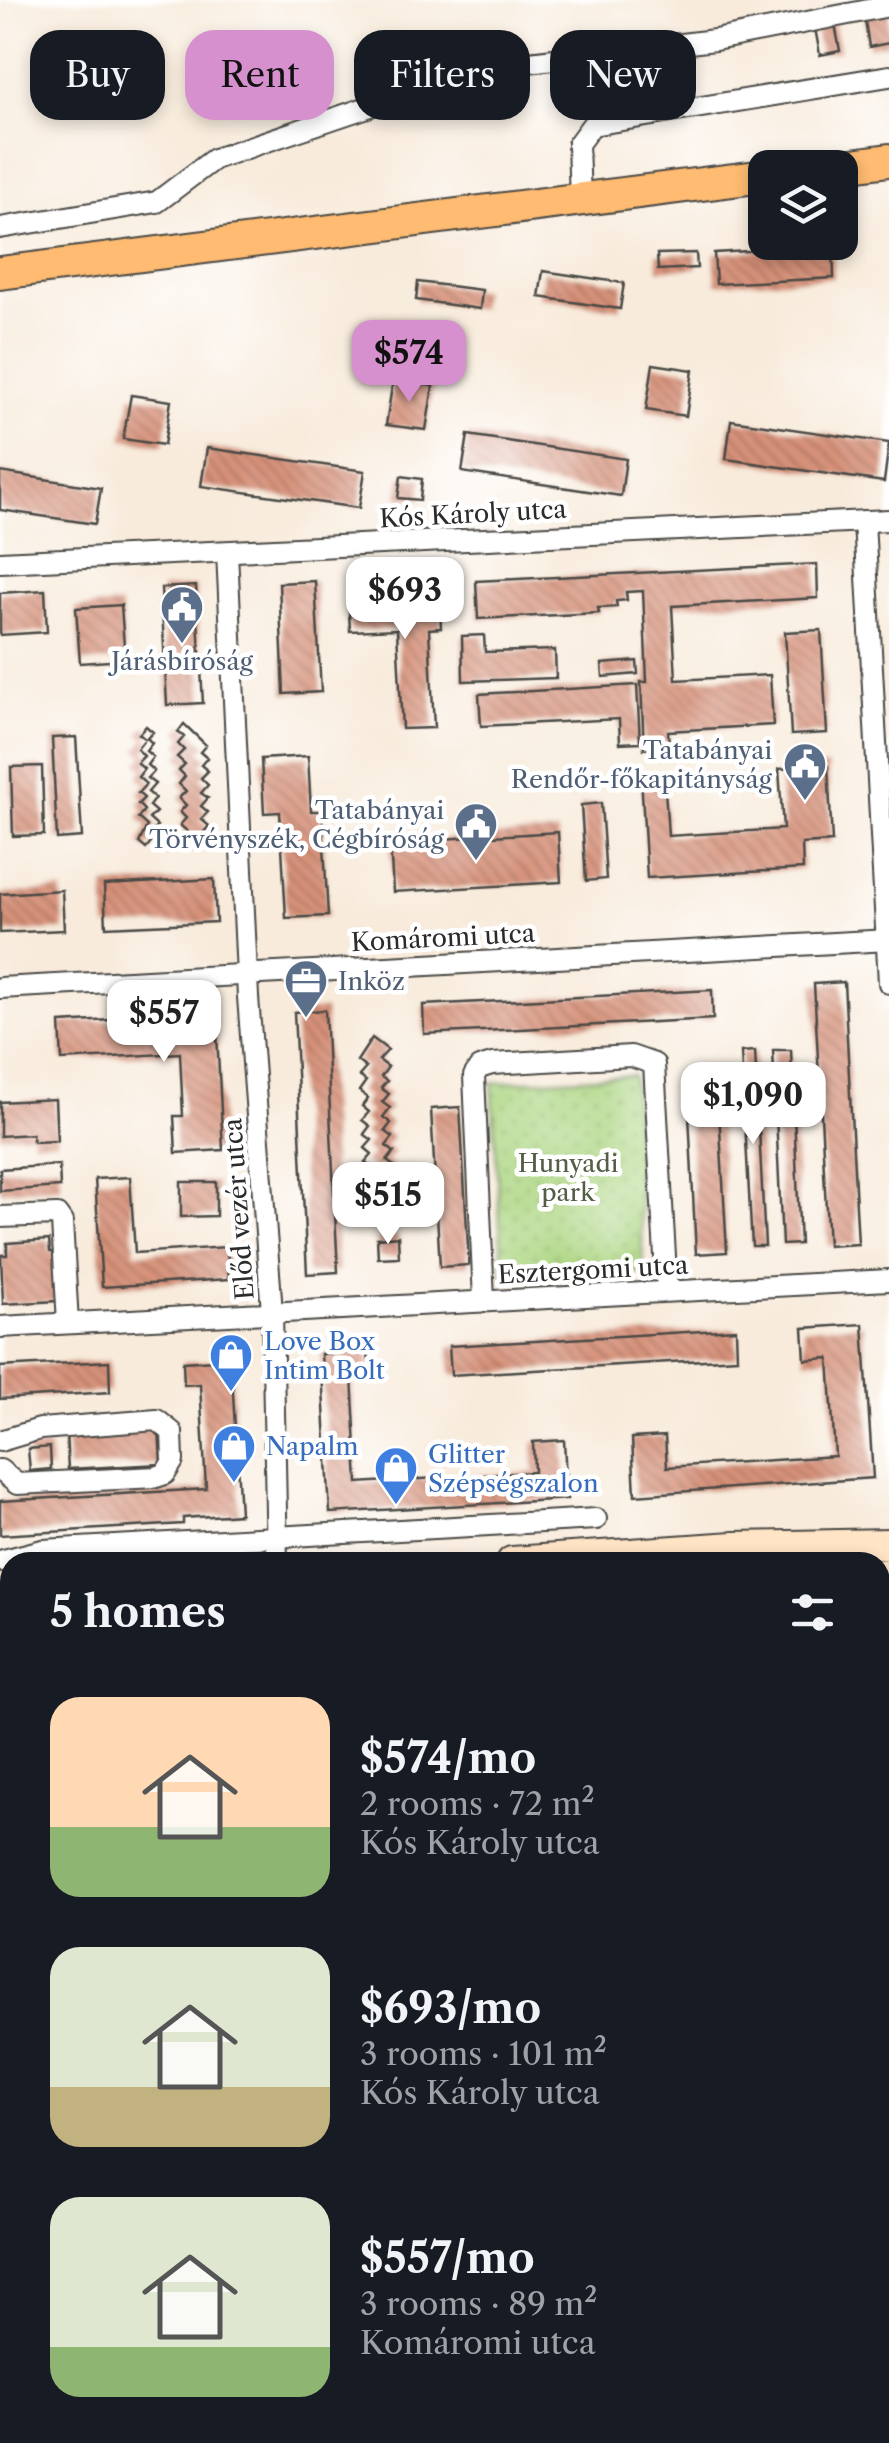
<!DOCTYPE html>
<html lang="en">
<head>
<meta charset="utf-8">
<style>
  body { margin:0; font-family:"Libre Caslon Text",serif; background:#242831; color:#f1f3f6; height:100vh; display:flex; flex-direction:column; font-size:38px; white-space:nowrap }
  * { box-sizing:border-box; margin:0 }
  p { font-size:32px; color:#9ea1a6 }
  .icon { flex:none; width:55px; height:55px; fill:none; stroke:currentColor; stroke-width:2; stroke-linecap:round; stroke-linejoin:round }
  .map { position:relative; flex:1; overflow:hidden }
  .panel { position:absolute; left:0px; top:1552px; width:890px; height:892px; display:flex; flex-direction:column; background:#171b24; border-radius:30px 30px 0 0; box-shadow:0 5px 15px #0003 }
  .panel>* { flex:none }
  .top-card { position:absolute; left:30px; top:30px; width:830px; height:90px; display:flex; gap:20px }
  .tools { position:absolute; left:748px; top:150px; display:grid; gap:20px }
  .tools a { display:grid; place-items:center; width:110px; height:110px; border-radius:20px; background:#171b24; box-shadow:0 5px 15px #0003; font-size:50px }
  .price { position:absolute; translate:-50% -85px; padding:0 22px; border-radius:20px; background:#fff; color:#222; font-size:32px; line-height:65px; filter:drop-shadow(0 2px 5px #0008) }
  .price::after { content:''; position:absolute; left:50%; top:60px; width:30px; height:22px; margin-left:-15px; background:inherit; clip-path:polygon(0 0,100% 0,50% 100%) }
  .price.current { background:#d690ce; color:#111 }
  ul { padding:0; list-style:none }
  li { display:flex; align-items:center; gap:30px; height:250px; padding:0 50px }
  li span { display:grid; place-items:center; flex:none; width:280px; height:200px; border-radius:30px; color:#555 }
  li>.icon { margin-inline-start:auto }
  span .icon { width:120px; height:120px; fill:#fffc; stroke-width:1 }
  li b { font-size:42px }
  h2 { display:flex; justify-content:space-between; align-items:center; height:120px; padding:0 50px; font-size:42px }
  .chip { padding:0 35px; border-radius:30px; background:#171b24; box-shadow:0 5px 15px #0003; font-size:35px; line-height:90px }
  .chip.current { background:#d690ce; color:#111 }
  .map>svg:first-child { display:block }
  .built { fill:#f6cfd8 }
  .industrial { fill:url(#industrial-furrows) }
  .railway { fill:#d1bdca }
  .grass { fill:url(#grass-dots); stroke:#6c8056; stroke-width:2.5 }
  .lines { fill:none; stroke-linecap:round; stroke-linejoin:round }
  .stream { stroke:#54bcd2; stroke-width:6 }
  .building { fill:url(#building-back-hatch) }
  .minor-casing { stroke:#4a4845; stroke-width:24 }
  .secondary-casing { stroke:#4a4845; stroke-width:34 }
  .primary-casing { stroke:#4a4845; stroke-width:36 }
  .minor { stroke:#fff; stroke-width:20 }
  .secondary { stroke:#ffe4c6; stroke-width:30 }
  .primary { stroke:#febb71; stroke-width:32 }
  .rail { stroke:#2b2b2b; stroke-width:6; stroke-dasharray:15 8; stroke-linecap:butt }
  .labels { text-anchor:middle; dominant-baseline:central; stroke-width:9; stroke-linejoin:round; paint-order:stroke }
  .street-label { font-size:25px; fill:#2b2b2b; stroke:#fff }
  .service-label { font-size:25px; fill:#4e5e75; stroke:#fff; text-anchor:end }
  .park-label { font-size:25px; fill:#525e45; stroke:#fff }
  .shop-label { font-size:25px; fill:#366cbe; stroke:#fff; text-anchor:start }
</style>
</head>
<body>
<div class="map">
<svg width="889" height="2443" viewBox="0 0 889 2443">
  <defs>
    <pattern id="industrial-furrows" width="10" height="10" patternUnits="userSpaceOnUse" patternTransform="scale(2.5)"><rect width="10" height="10" fill="#d1bdca"/><path d="M-1 1l2-2M0 10L10 0M9 11l2-2" fill="none" stroke="#aa9aa4"/></pattern>
    <pattern id="grass-dots" width="8" height="8" patternUnits="userSpaceOnUse" patternTransform="scale(2.5)"><rect width="8" height="8" fill="#acd681"/><path d="M2 2h.1M6 6h.1" fill="none" stroke="#94b870" stroke-width="1.8" stroke-linecap="round"/></pattern>
    <pattern id="building-back-hatch" width="6" height="6" patternUnits="userSpaceOnUse" patternTransform="scale(2.5)"><rect width="6" height="6" fill="#d79179"/><path d="M-1 5l2 2M0 0l6 6M5-1l2 2" fill="none" stroke="#af7763"/></pattern>
  </defs>
  <rect width="100%" height="100%" fill="#fff"/>
  <filter id="ink" filterUnits="userSpaceOnUse"><feTurbulence type="fractalNoise" baseFrequency=".01" numOctaves="2"/><feDisplacementMap in="SourceGraphic" scale="20" xChannelSelector="R" yChannelSelector="G"/><feConvolveMatrix kernelMatrix="1 2 1 2 8 2 1 2 1" color-interpolation-filters="sRGB"/></filter>
  <filter id="wash" filterUnits="userSpaceOnUse"><feTurbulence type="fractalNoise" baseFrequency=".0048" numOctaves="4" result="noise"/><feDisplacementMap in="SourceGraphic" scale="40" xChannelSelector="R" yChannelSelector="G"/><feGaussianBlur stdDeviation="2.25" result="paint"/><feColorMatrix in="noise" values="0 0 0 0 0 0 0 0 0 0 0 0 0 0 0 0 0 1.4 0 .05"/><feComposite in="paint" operator="in"/></filter>
  <g filter="url(#wash)">
    <rect width="100%" height="100%" fill="#f8ebdb"/>
    <!-- built -->
    <g class="built">
      <polygon points="880,1586 889,1586 889,1968 880,1970"/>
      <polygon points="10,1638 10,2131 0,2133 0,1639"/>
    </g>
    <!-- industrial -->
    <polygon class="industrial" points="889,2333 889,2443 435,2443 474,2435 880,2435 880,2335"/>
    <!-- railway -->
    <g class="railway">
      <polygon points="889,1968 889,2231 880,2233 880,1970"/>
      <polygon points="10,2131 10,2435 131,2435 109,2443 0,2443 0,2133"/>
    </g>
    <!-- grass -->
    <g class="grass">
      <polygon points="633,1075 644,1272 503,1281 492,1083"/>
      <polygon points="131,2435 474,2435 435,2443 109,2443"/>
    </g>
    <g class="lines">
      <!-- stream -->
      <g class="stream">
        <polyline points="880,2293 889,2290"/>
        <polyline points="233,2443 258,2435"/>
      </g>
    </g>
    <g id="blocks">
      <!-- building -->
      <g class="building">
        <polygon points="889,11 889,43 869,47 864,14"/>
        <polygon points="835,24 840,51 820,55 815,28"/>
        <polygon points="833,246 834,278 716,284 714,253"/>
        <polygon points="696,253 697,268 658,270 657,254"/>
        <polygon points="543,271 624,283 620,309 539,297"/>
        <polygon points="418,282 482,290 480,309 416,300"/>
        <polygon points="653,364 693,370 686,416 646,410"/>
        <polygon points="393,380 433,386 426,430 386,425"/>
        <polygon points="131,395 171,401 164,445 123,439"/>
        <polygon points="731,420 889,443 884,482 726,459"/>
        <polygon points="468,435 626,459 621,496 462,472"/>
        <polygon points="207,448 365,471 359,508 201,486"/>
        <polygon points="0,472 101,488 95,524 0,510"/>
        <polygon points="401,476 422,479 420,500 398,498"/>
        <polygon points="817,564 818,598 672,606 676,680 770,675 773,725 668,731 669,747 644,749 641,682 647,682 643,591 626,592 627,600 616,601 617,607 598,608 599,613 478,619 476,581"/>
        <polygon points="315,581 321,692 284,694 279,583"/>
        <polygon points="196,586 203,703 167,705 161,588"/>
        <polygon points="439,588 441,628 429,629 434,728 402,729 397,629 350,631 348,592"/>
        <polygon points="45,590 47,632 0,635 0,593"/>
        <polygon points="121,605 125,660 80,663 76,608"/>
        <polygon points="821,630 827,733 791,735 785,632"/>
        <polygon points="484,635 485,652 555,650 556,678 463,681 462,636"/>
        <polygon points="637,661 638,674 603,677 602,664"/>
        <polygon points="637,685 640,742 620,743 619,719 481,726 479,694"/>
        <polygon points="184,724 206,745 200,752 207,758 201,765 208,771 201,778 208,785 201,793 208,798 201,806 208,812 201,819 209,826 203,833 209,838 191,849 181,839 188,832 180,825 186,818 180,812 186,805 179,798 186,791 179,784 185,776 179,770 185,764 177,757 184,750 178,744 184,737 178,732"/>
        <polygon points="146,726 153,732 147,738 152,743 146,751 153,757 147,765 154,771 147,778 155,784 148,792 155,798 149,806 156,812 149,819 157,826 151,833 156,837 146,849 139,843 147,826 138,818 144,810 138,804 144,798 138,793 146,784 138,777 144,769 137,763 144,756 137,749 145,739 139,734"/>
        <polygon points="76,737 82,837 57,839 52,738"/>
        <polygon points="308,756 311,811 322,811 328,916 286,918 280,812 264,813 261,759"/>
        <polygon points="42,766 44,835 13,836 11,767"/>
        <polygon points="828,766 832,842 802,844 803,869 647,878 641,776 664,774 668,836 783,829 779,769"/>
        <polygon points="601,803 606,879 586,881 581,805"/>
        <polygon points="558,832 561,882 393,892 390,842"/>
        <polygon points="214,879 216,922 106,927 104,885"/>
        <polygon points="62,890 64,930 0,933 0,894"/>
        <polygon points="844,982 858,1244 828,1246 814,984"/>
        <polygon points="712,990 713,1019 424,1034 423,1005"/>
        <polygon points="325,1010 338,1272 307,1274 294,1012"/>
        <polygon points="216,1014 223,1150 176,1153 174,1116 183,1116 180,1053 62,1060 60,1023"/>
        <polygon points="372,1038 388,1050 379,1060 388,1067 381,1077 387,1081 381,1088 389,1094 382,1102 390,1108 383,1117 391,1123 385,1131 393,1137 386,1146 394,1152 387,1161 394,1166 388,1175 395,1181 389,1189 396,1194 390,1202 397,1207 387,1219 369,1205 376,1197 367,1190 374,1182 366,1176 373,1168 365,1162 372,1154 365,1148 372,1140 364,1134 370,1126 362,1120 369,1112 362,1106 368,1098 359,1091 366,1081 359,1076 366,1068 357,1061"/>
        <polygon points="773,1050 791,1050 800,1244 782,1245"/>
        <polygon points="755,1051 765,1246 752,1246 741,1052"/>
        <polygon points="718,1093 727,1252 696,1254 688,1095"/>
        <polygon points="55,1099 57,1141 33,1142 32,1134 0,1136 0,1102"/>
        <polygon points="460,1107 469,1265 440,1267 431,1109"/>
        <polygon points="59,1165 60,1187 0,1191 0,1169"/>
        <polygon points="130,1177 135,1253 227,1247 229,1279 102,1287 95,1179"/>
        <polygon points="181,1182 216,1182 216,1216 181,1217"/>
        <polygon points="398,1236 399,1257 378,1258 377,1238"/>
        <polygon points="49,1240 50,1252 55,1252 58,1301 3,1304 1,1255 7,1255 7,1243"/>
        <polygon points="863,1324 873,1478 635,1495 632,1438 665,1436 667,1467 835,1456 829,1358 805,1360 803,1328"/>
        <polygon points="736,1329 737,1358 451,1375 449,1346"/>
        <polygon points="368,1351 370,1376 352,1377 358,1483 534,1472 533,1442 564,1440 567,1499 330,1513 321,1354"/>
        <polygon points="231,1359 240,1514 183,1518 183,1524 0,1535 0,1501 206,1489 200,1384 184,1385 183,1362"/>
        <polygon points="109,1361 110,1392 0,1399 0,1367"/>
        <polygon points="159,1427 161,1464 68,1469 66,1432"/>
        <polygon points="50,1447 51,1469 30,1471 28,1449"/>
        <polygon points="880,1638 884,1638 889,1723 889,1746 880,1746"/>
        <polygon points="10,1663 10,1887 7,1887 0,1664"/>
        <polygon points="885,1785 889,1836 880,1837 880,1786"/>
      </g>
    </g>
  </g>
  <g filter="url(#ink)">
    <use href="#blocks" fill-opacity="0" stroke="#4a4845" stroke-width="2.5"/>
    <g class="lines">
      <!-- minor casing -->
      <g class="minor-casing">
        <g id="minor">
          <polyline points="580,200 578,144 592,125 889,76"/>
          <polyline points="0,228 157,202 214,159 486,67 715,40 889,6"/>
          <polyline points="864,521 889,983"/>
          <polyline points="227,552 248,997 272,1312 277,1562"/>
          <polyline points="0,562 889,520"/>
          <polyline points="0,988 889,940"/>
          <polyline points="0,1217 57,1215 62,1222 68,1323"/>
          <polyline points="484,1301 474,1076 479,1068 492,1064 631,1056 654,1064 667,1291"/>
          <polyline points="0,1327 889,1280"/>
          <polyline points="0,1441 40,1429 157,1420 172,1432 173,1461 165,1474 156,1477 17,1484 0,1470"/>
          <polyline points="0,1561 43,1550 596,1519"/>
          <polyline points="880,1895 889,1893"/>
          <polyline points="0,2071 10,2069"/>
        </g>
      </g>
      <!-- secondary casing -->
      <g class="secondary-casing">
        <g id="secondary">
          <polyline points="512,1562 734,1547 889,1544"/>
          <polyline points="880,1575 889,1574"/>
          <polyline points="0,1589 10,1588"/>
          <polyline points="0,1618 10,1618"/>
        </g>
      </g>
      <!-- primary casing -->
      <g class="primary-casing">
        <g id="primary">
          <polyline points="830,168 889,160"/>
          <polyline points="0,273 765,176"/>
        </g>
      </g>
      <!-- minor -->
      <use href="#minor" class="minor"/>
      <!-- secondary -->
      <use href="#secondary" class="secondary"/>
      <!-- primary -->
      <use href="#primary" class="primary"/>
      <!-- rail -->
      <g class="rail">
        <polyline points="880,2027 889,2025"/>
        <polyline points="0,2207 10,2206"/>
        <polyline points="880,2208 889,2209"/>
        <polyline points="0,2226 10,2225"/>
        <polyline points="880,2335 889,2333"/>
        <polyline points="396,2443 432,2435"/>
      </g>
    </g>
  </g>
  <!-- icons -->
  <defs>
    <g id="civic-pin" transform="scale(2.25)"><path d="M0 17L-7.5 6A9.5 9.5 0 1 1 7.5 6Z" fill="#5c6f8a" stroke="#fff"/><path d="M-.6-6.5H3V-4.5H.6V-3L4-1V1h2V6H-6V1h2V-1L-.6-3ZM-1.2 2.5V6h2.4V2.5Z" fill="#fff"/></g>
    <g id="office-pin" transform="scale(2.25)"><path d="M0 17L-7.5 6A9.5 9.5 0 1 1 7.5 6Z" fill="#5c6f8a" stroke="#fff"/><path d="M-6-3h4V-5.5h4V-3h4V5H-6ZM-1-4.5V-3h2v-1.5ZM-6 0V1H6V0Z" fill="#fff"/></g>
    <g id="shop-pin" transform="scale(2.25)"><path d="M0 17L-7.5 6A9.5 9.5 0 1 1 7.5 6Z" fill="#3f7fe0" stroke="#fff"/><path d="M-5-2.5h2.3a2.7 3.5 0 0 1 5.4 0H5L5.5 6h-11ZM-1.5-2.5h3a1.5 2.3 0 0 0-3 0Z" fill="#fff"/></g>
  </defs>
  <g fill-rule="evenodd">
    <use href="#civic-pin" x="182" y="607"/>
    <use href="#civic-pin" x="805" y="764"/>
    <use href="#civic-pin" x="476" y="824"/>
    <use href="#office-pin" x="306" y="981"/>
    <use href="#shop-pin" x="231" y="1355"/>
    <use href="#shop-pin" x="234" y="1446"/>
    <use href="#shop-pin" x="396" y="1468"/>
  </g>
  <g class="labels">
    <!-- street labels -->
    <g class="street-label">
      <text transform="translate(473 514) rotate(-3)">Kós Károly utca</text>
      <text transform="translate(443 938) rotate(-3)">Komáromi utca</text>
      <text transform="translate(239 1209) rotate(-94)">Előd vezér utca</text>
      <text transform="translate(593 1270) rotate(-3)">Esztergomi utca</text>
    </g>
    <!-- service labels -->
    <g class="service-label">
      <text x="182" y="661" text-anchor="middle">Járásbíróság</text>
      <text x="772" y="750">Tatabányai<tspan x="772" dy="29">Rendőr-főkapitányság</tspan></text>
      <text x="444" y="810">Tatabányai<tspan x="444" dy="29">Törvényszék, Cégbíróság</tspan></text>
      <text x="338" y="981" text-anchor="start">Inköz</text>
    </g>
    <!-- park labels -->
    <g class="park-label">
      <text x="568" y="1163">Hunyadi<tspan x="568" dy="29">park</tspan></text>
    </g>
    <!-- shop labels -->
    <g class="shop-label">
      <text x="264" y="1341">Love Box<tspan x="264" dy="29">Intim Bolt</tspan></text>
      <text x="266" y="1446">Napalm</text>
      <text x="428" y="1454">Glitter<tspan x="428" dy="29">Szépségszalon</tspan></text>
    </g>
  </g>
</svg>
<div class="tools">
<a><svg class="icon" aria-label="layers" viewBox="0 0 24 24"><path d="M12 4l9 5-9 5-9-5zM3 14l9 5 9-5"/></svg></a>
</div>
<b class="price current" style="left:409px;top:405px">$574</b>
<b class="price" style="left:405px;top:642px">$693</b>
<b class="price" style="left:164px;top:1065px">$557</b>
<b class="price" style="left:753px;top:1147px">$1,090</b>
<b class="price" style="left:388px;top:1247px">$515</b>
<div class="top-card">
<a class="chip">Buy</a>
<a class="chip current">Rent</a>
<a class="chip">Filters</a>
<a class="chip">New</a>
</div>
<section class="panel">
<h2>5 homes<svg class="icon" aria-label="filters" viewBox="0 0 24 24"><path d="M4 7h16M4 17h16"/><circle cx="9" cy="7" r="2"/><circle cx="15" cy="17" r="2"/></svg></h2>
<ul>
<li><span style="background:linear-gradient(#ffd9b3 65%,#8fb573 0)"><svg class="icon" aria-label="home" viewBox="0 0 24 24"><path d="M3 11l9-7 9 7M6 9v11h12V9"/></svg></span><div><b>$574/mo</b><p>2 rooms · 72 m²</p><p>Kós Károly utca</p></div></li>
<li><span style="background:linear-gradient(#dfe7d0 70%,#c2b280 0)"><svg class="icon" aria-label="home" viewBox="0 0 24 24"><path d="M3 11l9-7 9 7M6 9v11h12V9"/></svg></span><div><b>$693/mo</b><p>3 rooms · 101 m²</p><p>Kós Károly utca</p></div></li>
<li><span style="background:linear-gradient(#dfe7d0 75%,#8fb573 0)"><svg class="icon" aria-label="home" viewBox="0 0 24 24"><path d="M3 11l9-7 9 7M6 9v11h12V9"/></svg></span><div><b>$557/mo</b><p>3 rooms · 89 m²</p><p>Komáromi utca</p></div></li>
</ul>
</section>
</div>
</body>
</html>
